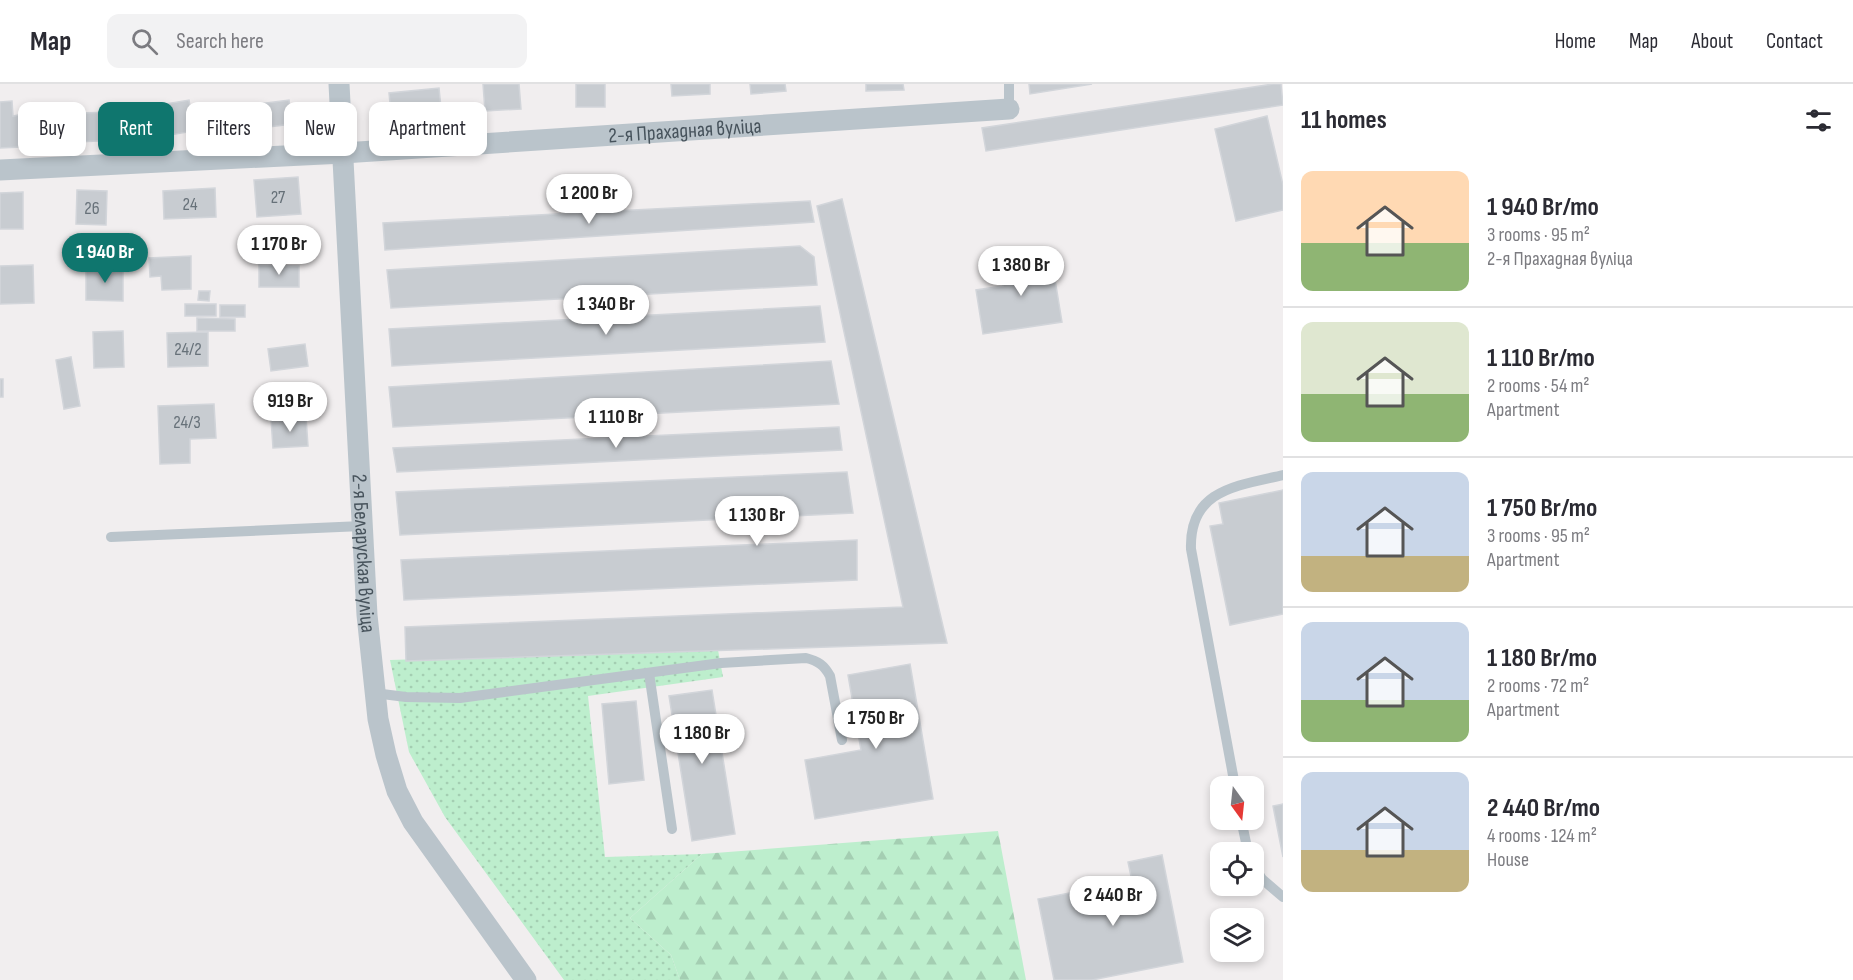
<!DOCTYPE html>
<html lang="en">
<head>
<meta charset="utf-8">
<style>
  body { margin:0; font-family:"Sofia Sans Condensed",sans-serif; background:#f2f2f3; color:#2b2b33; height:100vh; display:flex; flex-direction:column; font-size:22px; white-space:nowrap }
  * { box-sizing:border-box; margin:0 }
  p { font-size:20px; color:#7c7c81 }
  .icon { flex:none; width:33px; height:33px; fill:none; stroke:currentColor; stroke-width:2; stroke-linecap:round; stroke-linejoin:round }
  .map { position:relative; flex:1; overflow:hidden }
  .sheet { display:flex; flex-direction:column; background:#fff; width:570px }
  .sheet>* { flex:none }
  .hud { position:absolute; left:18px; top:18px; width:570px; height:54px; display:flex; gap:12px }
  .needle { width:39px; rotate:165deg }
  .fabs { position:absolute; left:1210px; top:692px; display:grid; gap:12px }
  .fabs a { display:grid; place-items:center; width:54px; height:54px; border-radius:12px; background:#fff; box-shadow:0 3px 9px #0003; font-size:30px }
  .price { position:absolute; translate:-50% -51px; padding:0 14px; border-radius:21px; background:#fff; color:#222; font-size:20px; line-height:39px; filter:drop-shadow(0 2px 3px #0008) }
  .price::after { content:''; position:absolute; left:50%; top:36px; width:18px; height:14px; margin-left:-9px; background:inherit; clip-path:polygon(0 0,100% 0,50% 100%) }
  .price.selected { background:#0f766e; color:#fff }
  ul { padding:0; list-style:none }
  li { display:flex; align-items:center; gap:18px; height:150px; padding:0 18px }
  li+li { border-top:2px solid #e1e1e2 }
  li span { display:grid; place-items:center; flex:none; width:168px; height:120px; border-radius:12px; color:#555 }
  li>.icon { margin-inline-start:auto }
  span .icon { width:72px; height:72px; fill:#fffc; stroke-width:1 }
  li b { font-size:26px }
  h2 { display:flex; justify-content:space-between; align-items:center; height:72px; padding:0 18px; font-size:26px }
  .tag { padding:0 21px; border-radius:12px; background:#fff; box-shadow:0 3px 9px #0003; font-size:21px; line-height:54px }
  .tag.selected { background:#0f766e; color:#fff }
  header { display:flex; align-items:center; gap:36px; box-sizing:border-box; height:84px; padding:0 30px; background:#fff; border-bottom:2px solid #e1e1e2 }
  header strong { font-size:28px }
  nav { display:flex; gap:33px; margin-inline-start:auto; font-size:21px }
  .search { width:420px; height:54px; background:#f2f2f3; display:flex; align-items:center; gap:15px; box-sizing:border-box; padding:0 21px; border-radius:12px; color:#7c7c81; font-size:22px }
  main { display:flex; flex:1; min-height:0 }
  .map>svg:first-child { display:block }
  .grass { fill:url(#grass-dots) }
  .forest { fill:url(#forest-firs) }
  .building { fill:#c8ccd1; stroke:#d2d5da; stroke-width:1.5 }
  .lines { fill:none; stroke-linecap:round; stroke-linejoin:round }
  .service { stroke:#bac4cb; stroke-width:10 }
  .minor { stroke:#bac4cb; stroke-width:21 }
  .labels { text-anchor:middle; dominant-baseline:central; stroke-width:4.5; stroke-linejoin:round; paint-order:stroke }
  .number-label { font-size:18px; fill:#677179 }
  .street-label { font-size:21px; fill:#47535c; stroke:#fff }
</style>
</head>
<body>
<header>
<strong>Map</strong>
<div class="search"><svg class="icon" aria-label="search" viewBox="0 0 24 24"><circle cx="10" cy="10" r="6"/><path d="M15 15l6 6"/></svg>Search here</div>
<nav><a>Home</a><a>Map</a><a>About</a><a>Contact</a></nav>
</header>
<main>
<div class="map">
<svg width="1283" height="896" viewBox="0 0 1283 896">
  <defs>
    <pattern id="grass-dots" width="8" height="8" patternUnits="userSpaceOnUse" patternTransform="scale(1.5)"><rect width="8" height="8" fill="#bdeecd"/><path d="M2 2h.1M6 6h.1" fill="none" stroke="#a4ceb2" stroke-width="1.8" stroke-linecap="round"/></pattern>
    <pattern id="forest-firs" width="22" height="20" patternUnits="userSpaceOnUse" patternTransform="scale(1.5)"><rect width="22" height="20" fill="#bdeecd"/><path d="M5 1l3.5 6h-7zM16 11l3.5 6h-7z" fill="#a4ceb2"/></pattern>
  </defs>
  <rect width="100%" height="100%" fill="#f1eeef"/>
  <!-- grass -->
  <polygon class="grass" points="718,566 723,593 588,612 605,773 702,770 630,834 671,871 680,896 564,896 445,733 409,668 390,576"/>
  <!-- forest -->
  <polygon class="forest" points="998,747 1026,896 680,896 671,871 630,834 702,770"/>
  <!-- building -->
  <g class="building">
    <polygon points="483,0 519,0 521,25 485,27"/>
    <rect x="576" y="0" width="29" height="23"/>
    <polygon points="671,0 710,0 710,10 672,12"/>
    <polygon points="750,0 785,0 786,7 751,10"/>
    <polygon points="866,0 903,0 904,6 866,7"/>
    <polygon points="1029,0 1092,0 1030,10"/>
    <polygon points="1273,0 1281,0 1283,21 986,67 982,44"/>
    <polygon points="439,4 442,34 392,40 389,9"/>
    <polygon points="189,16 194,47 158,53 153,22"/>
    <polygon points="289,16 292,40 245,46 243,22"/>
    <polygon points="12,17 13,32 19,31 21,63 0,64 0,18"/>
    <polygon points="119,28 120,56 77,58 76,29"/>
    <polygon points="1267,32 1283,101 1283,126 1236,137 1215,45"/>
    <polygon points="298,93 301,130 257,133 254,96"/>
    <polygon points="215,104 216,133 164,135 163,107"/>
    <polygon points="77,106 107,107 106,141 76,140"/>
    <polygon points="23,108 23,145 0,145 0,109"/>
    <polygon points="842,115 947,559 406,577 405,543 903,523 817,122"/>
    <polygon points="810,117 814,138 385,166 383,139"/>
    <polygon points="800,162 814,173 817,201 391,224 387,186"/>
    <polygon points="1051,171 1062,238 983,250 976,206 1003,202 1000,179"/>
    <polygon points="191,172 191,205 162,206 161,192 150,193 149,174"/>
    <polygon points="33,181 34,219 0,220 0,182"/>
    <polygon points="259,181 299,182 299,203 259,203"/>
    <polygon points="86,183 123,183 123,217 86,216"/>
    <polygon points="199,207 210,207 209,217 198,216"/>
    <rect x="185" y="220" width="31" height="12"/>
    <rect x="220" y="221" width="25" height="12"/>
    <polygon points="820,222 825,258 392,282 389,245"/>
    <polygon points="197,234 235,235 235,247 197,247"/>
    <polygon points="123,247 124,283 94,284 93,248"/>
    <polygon points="208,248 208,282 168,283 167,249"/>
    <polygon points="305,260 308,282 271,287 268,265"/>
    <polygon points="71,273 80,322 64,325 56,276"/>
    <polygon points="831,277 839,320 393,343 389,303"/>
    <rect x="0" y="295" width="3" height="18"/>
    <polygon points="214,320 216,354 190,355 190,379 160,380 158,322"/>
    <polygon points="306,333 308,362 273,364 271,335"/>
    <polygon points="839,343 842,366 397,388 393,364"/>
    <polygon points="847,388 853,429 400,451 396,408"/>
    <polygon points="1283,406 1283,530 1230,541 1210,442 1223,440 1219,419"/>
    <polygon points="857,456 857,496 404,516 401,476"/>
    <polygon points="910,580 933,715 815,735 805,676 861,666 848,591"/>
    <polygon points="712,606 735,750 692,757 669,612"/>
    <polygon points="636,617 644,696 609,700 602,620"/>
    <polygon points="1283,720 1283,773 1273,722"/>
    <polygon points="1162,771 1183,878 1092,896 1054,896 1038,815 1132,797 1128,778"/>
  </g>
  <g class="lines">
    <!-- service -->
    <g class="service">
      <polyline points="1009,25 1009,0"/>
      <polyline points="111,453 362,442"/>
      <polyline points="649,589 672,745"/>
      <path d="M 374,609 L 406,613 L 460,614 L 721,579 L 806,574 C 818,577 824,581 830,592 L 842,656"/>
      <path d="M 1235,702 L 1191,465 C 1189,406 1236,402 1283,391"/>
      <polyline points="1241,735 1248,768"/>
      <polyline points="1254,782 1262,795 1283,813"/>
    </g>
    <!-- minor -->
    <g class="minor">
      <path id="s1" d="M 339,0 L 367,531 L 378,635 L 386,671 L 397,707 L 413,738 L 526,896"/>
      <path id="s2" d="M 0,86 L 343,69 L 1009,25"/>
    </g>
  </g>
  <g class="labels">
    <!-- number labels -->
    <g class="number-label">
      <text x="278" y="113">27</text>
      <text x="190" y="120">24</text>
      <text x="92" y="124">26</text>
      <text x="188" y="265">24/2</text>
      <text x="187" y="338">24/3</text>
    </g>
    <!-- street labels -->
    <g class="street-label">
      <text stroke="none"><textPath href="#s2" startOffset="686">2-я Прахадная вуліца</textPath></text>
      <text stroke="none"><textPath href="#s1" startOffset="470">2-я Беларуская вуліца</textPath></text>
    </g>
  </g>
</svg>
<div class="fabs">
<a><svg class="needle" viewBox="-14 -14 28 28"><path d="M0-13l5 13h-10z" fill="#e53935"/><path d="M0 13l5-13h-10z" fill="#7c7c81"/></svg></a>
<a><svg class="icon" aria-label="locate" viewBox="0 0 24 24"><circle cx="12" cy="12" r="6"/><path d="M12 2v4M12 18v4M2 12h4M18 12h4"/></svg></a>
<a><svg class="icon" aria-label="layers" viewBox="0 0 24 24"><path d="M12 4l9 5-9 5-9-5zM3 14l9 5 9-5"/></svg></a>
</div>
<b class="price" style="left:589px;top:141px">1 200 Br</b>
<b class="price" style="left:279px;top:192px">1 170 Br</b>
<b class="price selected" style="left:105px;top:200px">1 940 Br</b>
<b class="price" style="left:1021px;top:213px">1 380 Br</b>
<b class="price" style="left:606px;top:252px">1 340 Br</b>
<b class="price" style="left:290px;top:349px">919 Br</b>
<b class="price" style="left:616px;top:365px">1 110 Br</b>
<b class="price" style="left:757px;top:463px">1 130 Br</b>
<b class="price" style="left:876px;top:666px">1 750 Br</b>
<b class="price" style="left:702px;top:681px">1 180 Br</b>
<b class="price" style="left:1113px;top:843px">2 440 Br</b>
<div class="hud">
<a class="tag">Buy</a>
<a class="tag selected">Rent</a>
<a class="tag">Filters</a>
<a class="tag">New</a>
<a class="tag">Apartment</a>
</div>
</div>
<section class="sheet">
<h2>11 homes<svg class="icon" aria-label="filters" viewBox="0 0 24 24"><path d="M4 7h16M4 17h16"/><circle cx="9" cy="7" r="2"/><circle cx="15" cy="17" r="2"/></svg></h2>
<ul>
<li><span style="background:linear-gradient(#ffd9b3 60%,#8fb573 0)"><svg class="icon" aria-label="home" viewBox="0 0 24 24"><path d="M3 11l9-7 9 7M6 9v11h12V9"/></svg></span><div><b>1 940 Br/mo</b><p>3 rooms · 95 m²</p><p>2-я Прахадная вуліца</p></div></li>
<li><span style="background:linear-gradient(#dfe7d0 60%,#8fb573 0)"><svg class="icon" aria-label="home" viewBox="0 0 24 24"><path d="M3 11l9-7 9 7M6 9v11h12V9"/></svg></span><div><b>1 110 Br/mo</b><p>2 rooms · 54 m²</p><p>Apartment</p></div></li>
<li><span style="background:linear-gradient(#c9d6e8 70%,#c2b280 0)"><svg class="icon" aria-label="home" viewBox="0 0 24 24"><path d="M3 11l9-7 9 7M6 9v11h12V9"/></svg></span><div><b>1 750 Br/mo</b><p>3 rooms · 95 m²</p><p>Apartment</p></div></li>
<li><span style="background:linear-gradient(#c9d6e8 65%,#8fb573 0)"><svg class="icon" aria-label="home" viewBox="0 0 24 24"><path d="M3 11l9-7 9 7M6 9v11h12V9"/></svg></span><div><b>1 180 Br/mo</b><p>2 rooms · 72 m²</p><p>Apartment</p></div></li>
<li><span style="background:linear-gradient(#c9d6e8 65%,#c2b280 0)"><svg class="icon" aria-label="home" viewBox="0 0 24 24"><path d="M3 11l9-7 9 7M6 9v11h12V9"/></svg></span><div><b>2 440 Br/mo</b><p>4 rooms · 124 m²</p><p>House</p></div></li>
</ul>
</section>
</main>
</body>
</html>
